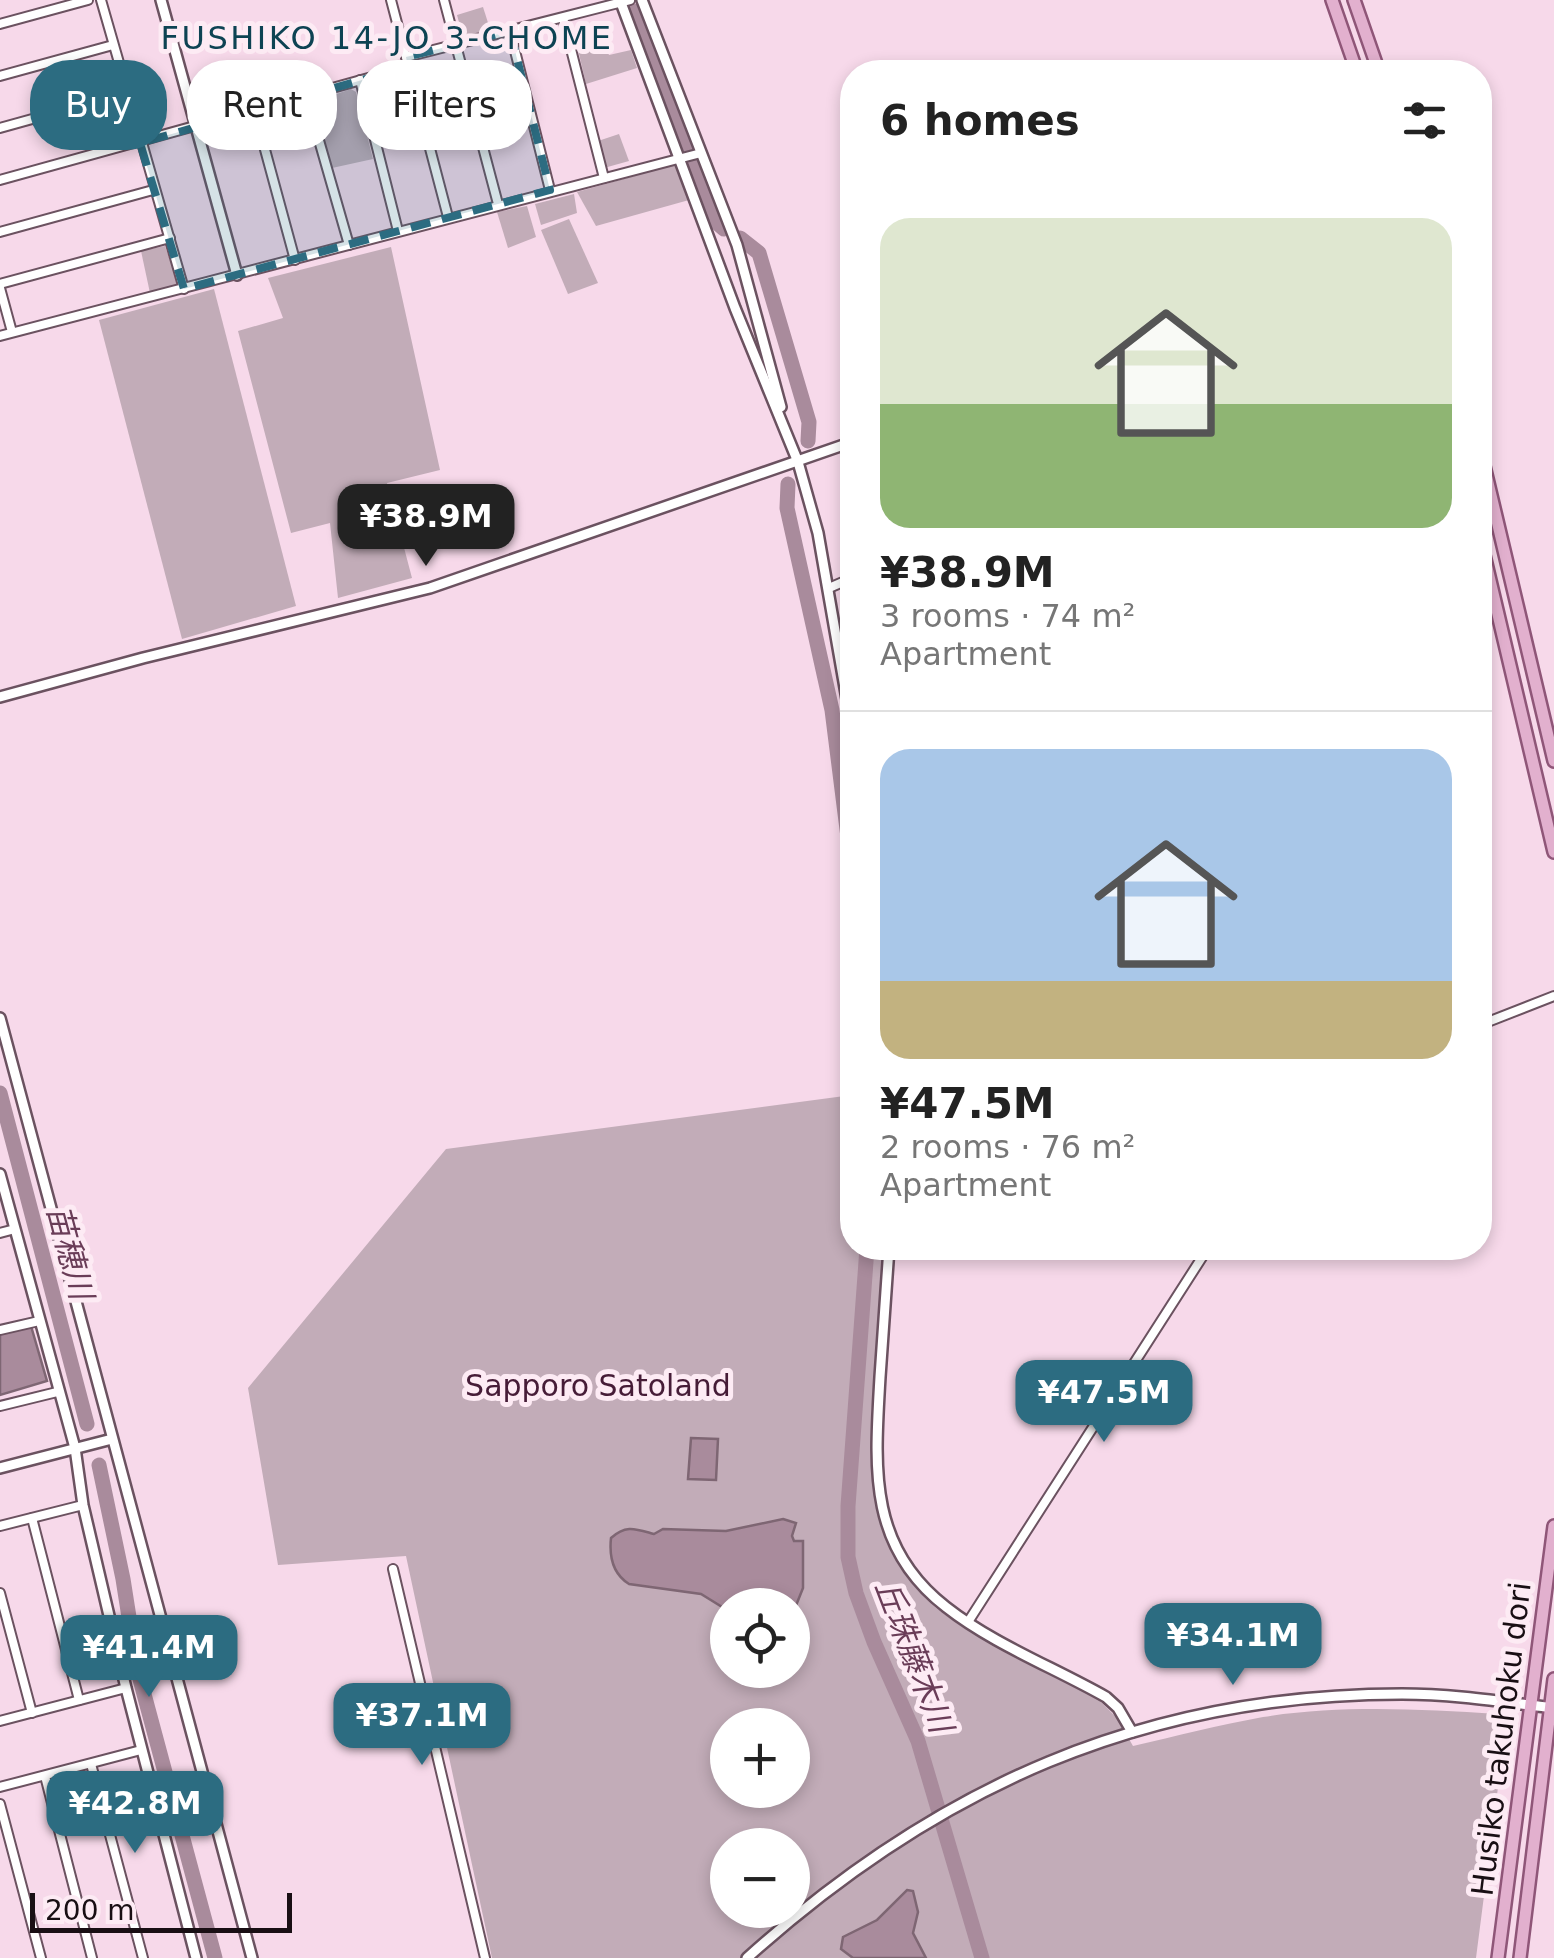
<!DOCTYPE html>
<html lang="en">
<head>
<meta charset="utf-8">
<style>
  body { margin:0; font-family:"DejaVu Sans","Noto Sans JP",sans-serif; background:#f6f6f6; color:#222; height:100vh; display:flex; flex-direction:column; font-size:38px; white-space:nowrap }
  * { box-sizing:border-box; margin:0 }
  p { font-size:32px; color:#767676 }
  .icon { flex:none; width:55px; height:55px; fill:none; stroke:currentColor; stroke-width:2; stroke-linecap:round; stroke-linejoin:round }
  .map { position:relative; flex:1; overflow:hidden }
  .side { position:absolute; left:840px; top:60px; width:652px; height:1200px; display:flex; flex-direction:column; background:#fff; border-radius:40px; box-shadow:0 5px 15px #0003 }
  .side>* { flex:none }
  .top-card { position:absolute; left:30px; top:60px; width:660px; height:90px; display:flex; gap:20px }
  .buttons { position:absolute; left:710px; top:1588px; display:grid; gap:20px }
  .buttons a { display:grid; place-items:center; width:100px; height:100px; border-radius:50%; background:#fff; box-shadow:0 5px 15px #0003; font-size:50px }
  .scale { position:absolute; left:30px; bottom:25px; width:262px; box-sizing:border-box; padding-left:10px; border:5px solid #190f14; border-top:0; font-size:28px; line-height:35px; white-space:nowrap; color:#190f14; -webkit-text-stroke:8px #fdebf4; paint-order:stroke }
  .price { position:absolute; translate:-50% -85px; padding:0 22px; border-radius:20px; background:#2c6c81; color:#fff; font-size:32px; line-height:65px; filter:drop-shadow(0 2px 5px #0008) }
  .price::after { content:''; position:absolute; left:50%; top:60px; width:30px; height:22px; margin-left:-15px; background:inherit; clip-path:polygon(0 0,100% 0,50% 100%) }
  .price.active { background:#222; color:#fff }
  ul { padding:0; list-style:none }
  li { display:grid; align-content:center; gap:20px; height:530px; padding:0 40px }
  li+li { border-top:2px solid #e0e0e0 }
  li span { display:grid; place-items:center; height:310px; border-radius:30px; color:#555 }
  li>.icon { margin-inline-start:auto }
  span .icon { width:180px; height:180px; fill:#fffc; stroke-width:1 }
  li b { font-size:42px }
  h2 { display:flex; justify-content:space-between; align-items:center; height:120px; padding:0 40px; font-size:42px }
  .pill { padding:0 35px; border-radius:40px; background:#fff; box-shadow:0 5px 15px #0003; font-size:35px; line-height:90px }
  .pill.active { background:#2c6c81; color:#fff }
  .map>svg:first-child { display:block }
  .green { fill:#c2acb8; fill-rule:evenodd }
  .water { fill:#a98b9c; stroke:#7e6673; stroke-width:2.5 }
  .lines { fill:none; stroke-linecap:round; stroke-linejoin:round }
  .river { stroke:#a98b9c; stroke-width:15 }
  .minor-casing { stroke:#6b5260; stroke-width:12 }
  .tertiary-casing { stroke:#6b5260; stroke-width:14 }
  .primary-casing { stroke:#8f5678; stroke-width:16 }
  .minor { stroke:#fff; stroke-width:8 }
  .tertiary { stroke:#fff; stroke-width:9 }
  .primary { stroke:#e2b0ce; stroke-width:11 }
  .marked { fill:#2c6c81; fill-opacity:0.2; stroke:#2c6c81; stroke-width:8; stroke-dasharray:20 12; stroke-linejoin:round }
  .labels { text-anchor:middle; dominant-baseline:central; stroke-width:10; stroke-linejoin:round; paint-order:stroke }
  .park-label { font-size:30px; fill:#461c37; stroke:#fdebf4 }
  .street-label { font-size:30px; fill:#190f14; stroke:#fdebf4 }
  .neighbourhood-label { font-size:32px; letter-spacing:2.5px; fill:#0d4353; stroke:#fdebf4 }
  .water-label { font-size:32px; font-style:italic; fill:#6a3d58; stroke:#fdebf4 }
</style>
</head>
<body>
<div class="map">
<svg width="1554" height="1958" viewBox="0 0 1554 1958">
  <rect width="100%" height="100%" fill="#f7d9ea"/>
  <!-- green -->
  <g class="green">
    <polygon points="483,7 490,29 463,37 457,15"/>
    <path d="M 591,24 C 595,37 604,42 609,55 L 631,50 L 637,68 L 586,84 L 573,28 Z"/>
    <polygon points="351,89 356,92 373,159 332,168 313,102"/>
    <polygon points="619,134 629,161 604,168 598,141"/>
    <polygon points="677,164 689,200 596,226 577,192"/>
    <polygon points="574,194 577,213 541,225 535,204"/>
    <polygon points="527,206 536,237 508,248 497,212"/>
    <polygon points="569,219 598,283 568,294 541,230"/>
    <polygon points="165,246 179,286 150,293 141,251"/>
    <polygon points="391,247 440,470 387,483 412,578 338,598 330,523 291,533 238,331 283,318 268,278"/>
    <polygon points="214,289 296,606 182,639 99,320"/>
    <path d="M 852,1095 L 852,1248 L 884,1248 C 880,1291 877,1334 874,1377 C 867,1466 864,1554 944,1614 C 987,1646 1050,1673 1098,1699 L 1117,1718 L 1133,1746 C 1176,1736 1219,1725 1263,1717 C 1340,1705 1419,1709 1497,1714 L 1506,1725 L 1476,1958 L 492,1958 L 406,1556 L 278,1565 L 248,1388 L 446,1149 ZM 728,1605 L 792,1605 L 792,1670 L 728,1670 ZM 728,1725 L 792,1725 L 792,1790 L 728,1790 ZM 728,1845 L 792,1845 L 792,1910 L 728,1910 Z"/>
  </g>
  <!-- water -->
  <g class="water">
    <polygon points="31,1326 47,1381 0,1395 0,1334"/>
    <polygon points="691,1438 718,1439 716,1480 688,1479"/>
    <path d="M 783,1519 L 796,1523 L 792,1536 L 794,1541 L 803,1541 L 803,1588 L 793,1613 L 792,1605 L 728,1605 L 727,1610 L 701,1594 L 629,1584 C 613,1574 609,1557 611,1538 C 626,1524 636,1529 654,1534 L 663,1529 L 726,1531 Z"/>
    <polygon points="907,1890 913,1891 918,1912 913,1933 926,1958 853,1958 841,1949 843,1937 877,1920"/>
  </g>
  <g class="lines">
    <!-- river -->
    <g class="river">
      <polyline points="635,11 689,151"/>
      <polyline points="694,165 716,222 724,229"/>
      <polyline points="740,238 759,253 809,422 808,441"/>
      <polyline points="788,484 787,508 832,710 852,869"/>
      <polyline points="0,1093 87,1424"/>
      <polyline points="867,1248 848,1506 848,1557 856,1593 874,1642 918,1741 982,1958"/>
      <polyline points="99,1465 123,1579 137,1668 215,1958"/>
    </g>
    <!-- minor casing -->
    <g class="minor-casing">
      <g id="minor">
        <polyline points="101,0 184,289"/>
        <polyline points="391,0 448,217"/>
        <polyline points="444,0 498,204"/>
        <polyline points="563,18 604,178"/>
        <polyline points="0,24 88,0"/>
        <polyline points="510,31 550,190"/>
        <polyline points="406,57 630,0"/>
        <polyline points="0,76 113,45"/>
        <polyline points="360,80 398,231"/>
        <polyline points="306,95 349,245"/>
        <polyline points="254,109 295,260"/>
        <polyline points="0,128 126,93"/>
        <polyline points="0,180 408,67"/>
        <polyline points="0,232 153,190"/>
        <polyline points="0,284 170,238"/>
        <polyline points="0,288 12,332"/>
        <polyline points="0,336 701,153"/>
        <polyline points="829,588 852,578"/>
        <polyline points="1480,1025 1554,996"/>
        <polyline points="0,1233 15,1229"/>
        <polyline points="0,1330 39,1321"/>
        <polyline points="0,1406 57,1392"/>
        <polyline points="32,1518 79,1700"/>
        <polyline points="0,1526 83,1505"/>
        <polyline points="393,1569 485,1958"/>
        <polyline points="0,1593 32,1713"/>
        <polyline points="968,1622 1208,1248"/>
        <polyline points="0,1721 126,1688"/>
        <polyline points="91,1764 143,1958"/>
        <polyline points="45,1776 92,1958"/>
        <polyline points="0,1787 141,1750"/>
        <polyline points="0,1804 41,1958"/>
      </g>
    </g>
    <!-- tertiary casing -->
    <g class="tertiary-casing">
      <g id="tertiary">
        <polyline points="161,0 237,275"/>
        <polyline points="620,0 735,308 798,462 818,533 852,728"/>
        <polyline points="642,0 737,245 781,407"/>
        <polyline points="0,697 143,658 430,588 852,442"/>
        <polyline points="0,1018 252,1958"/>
        <polyline points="0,1174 75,1448 83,1505 126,1688 196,1958"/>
        <path d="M 889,1248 C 886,1291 883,1334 880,1377 C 875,1466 867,1546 946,1607 C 993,1644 1053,1667 1106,1697 L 1118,1708 L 1132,1732"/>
        <polyline points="0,1468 112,1439"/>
        <path d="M 747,1958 C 937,1787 1143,1694 1402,1694 C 1453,1694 1504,1702 1554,1708"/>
      </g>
    </g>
    <!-- primary casing -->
    <g class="primary-casing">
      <g id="primary">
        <polyline points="1332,0 1357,72"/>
        <polyline points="1354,0 1379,72"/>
        <polyline points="1480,449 1554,761"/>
        <polyline points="1480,538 1554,852"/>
        <polyline points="1498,1958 1554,1526"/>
        <polyline points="1520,1958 1554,1679"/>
      </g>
    </g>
    <!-- minor -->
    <use href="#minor" class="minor"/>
    <!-- tertiary -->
    <use href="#tertiary" class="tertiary"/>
    <!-- primary -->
    <use href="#primary" class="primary"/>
  </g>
  <!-- marked area -->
  <path class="marked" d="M 510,31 L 550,190 L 184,289 L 140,143 L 408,67 L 406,57 Z"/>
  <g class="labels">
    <!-- park labels -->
    <g class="park-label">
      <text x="598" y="1385">Sapporo Satoland</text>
    </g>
    <!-- street labels -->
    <g class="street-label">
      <text transform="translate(1501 1739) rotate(-83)">Husiko takuhoku dori</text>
    </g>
    <!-- neighbourhood labels -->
    <g class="neighbourhood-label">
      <text x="387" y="38">FUSHIKO 14-JO 3-CHOME</text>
    </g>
    <!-- water labels -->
    <g class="water-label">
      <text transform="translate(70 1252) rotate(75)">苗穂川</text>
      <text transform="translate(914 1656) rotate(69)">丘珠藤木川</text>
    </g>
  </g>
</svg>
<div class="buttons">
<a><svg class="icon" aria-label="locate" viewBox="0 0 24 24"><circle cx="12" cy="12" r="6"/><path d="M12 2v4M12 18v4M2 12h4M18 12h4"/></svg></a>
<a>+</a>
<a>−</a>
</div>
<div class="scale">200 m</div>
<b class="price active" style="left:426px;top:569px">¥38.9M</b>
<b class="price" style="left:1104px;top:1445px">¥47.5M</b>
<b class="price" style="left:1233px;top:1688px">¥34.1M</b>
<b class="price" style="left:149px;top:1700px">¥41.4M</b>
<b class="price" style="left:422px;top:1768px">¥37.1M</b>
<b class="price" style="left:135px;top:1856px">¥42.8M</b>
<div class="top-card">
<a class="pill active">Buy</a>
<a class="pill">Rent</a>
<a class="pill">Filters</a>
</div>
<section class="side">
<h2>6 homes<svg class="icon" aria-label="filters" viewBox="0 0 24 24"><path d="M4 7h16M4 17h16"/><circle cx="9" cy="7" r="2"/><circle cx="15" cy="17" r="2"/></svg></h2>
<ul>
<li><span style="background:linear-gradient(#dfe7d0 60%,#8fb573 0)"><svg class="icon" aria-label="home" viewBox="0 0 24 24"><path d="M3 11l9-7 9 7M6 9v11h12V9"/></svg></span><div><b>¥38.9M</b><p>3 rooms · 74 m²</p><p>Apartment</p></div></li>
<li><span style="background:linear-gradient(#a9c7e8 75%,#c2b280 0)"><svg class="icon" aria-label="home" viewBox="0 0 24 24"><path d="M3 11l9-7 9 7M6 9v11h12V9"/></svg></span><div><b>¥47.5M</b><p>2 rooms · 76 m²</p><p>Apartment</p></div></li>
</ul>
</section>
</div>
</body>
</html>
